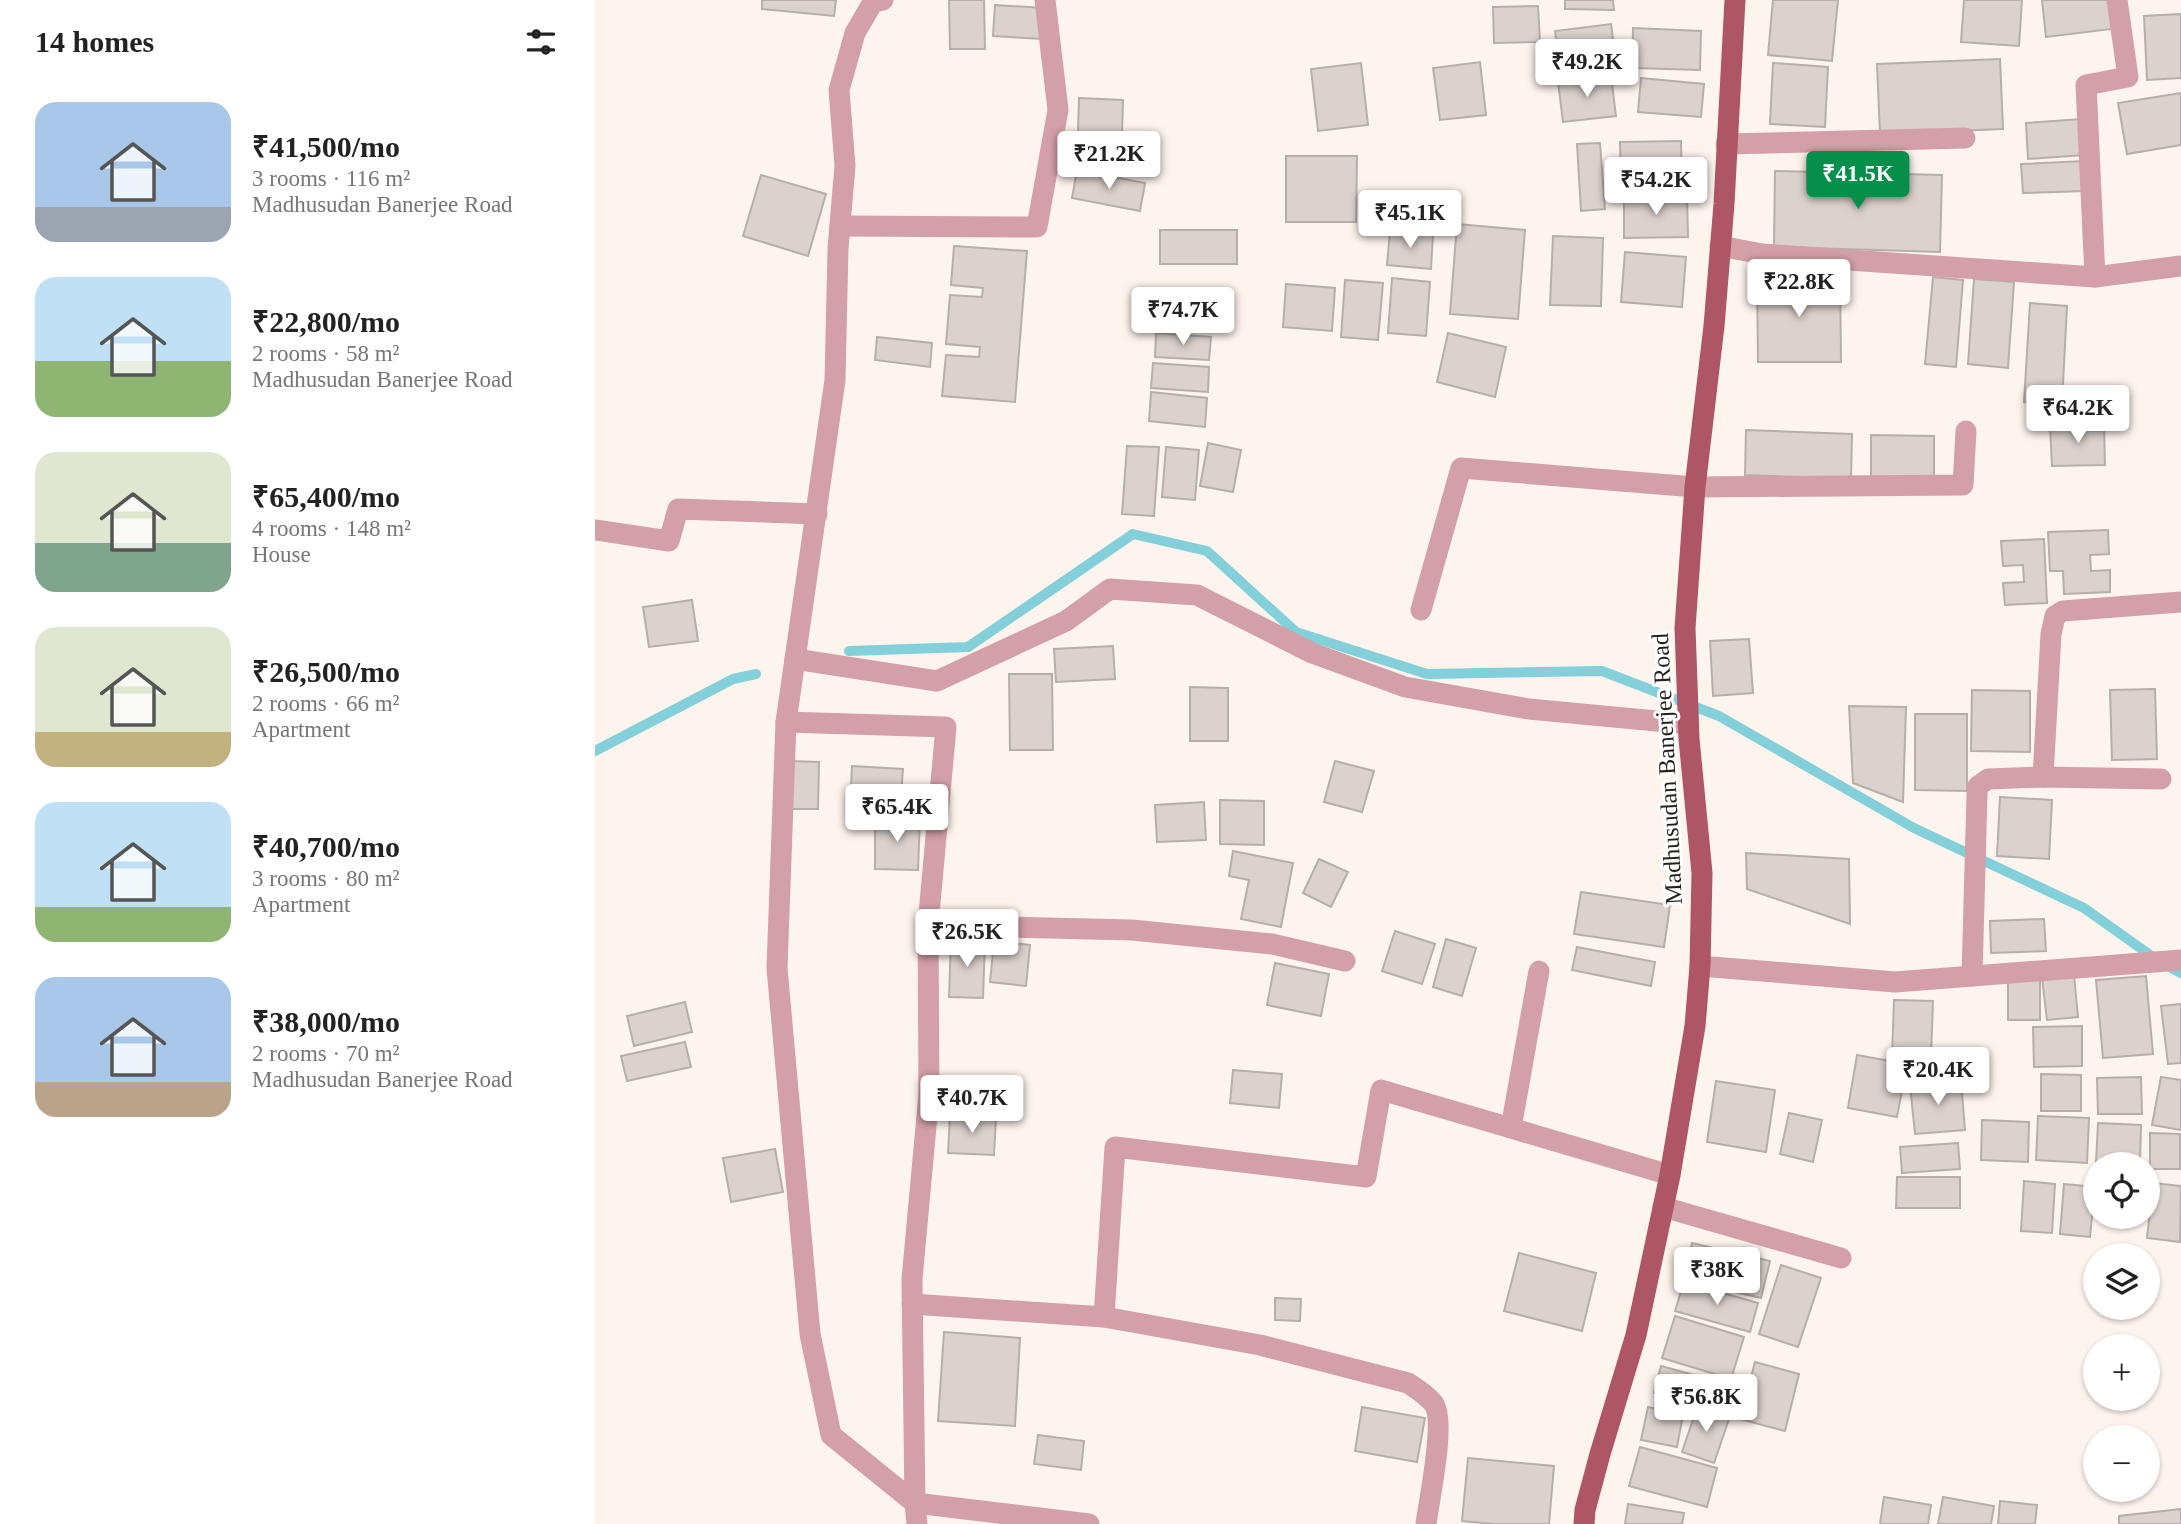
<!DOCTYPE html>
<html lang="en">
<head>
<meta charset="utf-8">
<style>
  body { margin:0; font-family:"Times New Roman",serif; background:#f2f2f2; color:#222; height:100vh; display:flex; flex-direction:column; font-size:26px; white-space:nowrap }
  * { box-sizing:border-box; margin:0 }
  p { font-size:23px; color:#767676 }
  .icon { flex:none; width:38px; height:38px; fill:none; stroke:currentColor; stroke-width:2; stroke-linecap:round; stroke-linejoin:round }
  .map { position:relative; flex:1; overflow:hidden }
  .drawer { display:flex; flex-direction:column; background:#fff; width:595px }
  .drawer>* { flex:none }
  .tools { position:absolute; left:1488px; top:1152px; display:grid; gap:14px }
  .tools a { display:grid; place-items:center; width:77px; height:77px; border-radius:50%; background:#fff; box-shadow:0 2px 5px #0004; font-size:35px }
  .price { position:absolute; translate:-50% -60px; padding:0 16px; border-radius:7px; background:#fff; color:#222; font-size:23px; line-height:46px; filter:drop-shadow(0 2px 4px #0008) }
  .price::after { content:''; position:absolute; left:50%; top:42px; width:21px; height:16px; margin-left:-10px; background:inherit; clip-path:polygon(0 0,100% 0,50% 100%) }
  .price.on { background:#068e4b; color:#fff }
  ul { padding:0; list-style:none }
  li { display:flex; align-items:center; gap:21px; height:175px; padding:0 35px }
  li span { display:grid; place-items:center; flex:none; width:196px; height:140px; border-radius:21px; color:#555 }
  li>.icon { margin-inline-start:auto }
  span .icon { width:84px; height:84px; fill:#fffc; stroke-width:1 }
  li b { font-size:30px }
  h2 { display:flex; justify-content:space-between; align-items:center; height:84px; padding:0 35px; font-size:30px }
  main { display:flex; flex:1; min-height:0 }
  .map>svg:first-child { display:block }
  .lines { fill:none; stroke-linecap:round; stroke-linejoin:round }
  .stream { stroke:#83d0db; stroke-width:10 }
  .building { fill:#dcd2cd; stroke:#b8aea9; stroke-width:2 }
  .minor { stroke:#d4a0a7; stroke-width:21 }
  .major { stroke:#ae5566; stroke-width:21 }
  .labels { text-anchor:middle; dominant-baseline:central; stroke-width:6; stroke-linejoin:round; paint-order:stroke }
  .street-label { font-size:24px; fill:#231f1d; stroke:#fff }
</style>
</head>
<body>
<main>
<section class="drawer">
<h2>14 homes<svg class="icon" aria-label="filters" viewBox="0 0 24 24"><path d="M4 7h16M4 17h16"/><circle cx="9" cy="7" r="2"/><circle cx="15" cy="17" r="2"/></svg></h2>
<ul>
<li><span style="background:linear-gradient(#a9c7e8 75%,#9aa5b1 0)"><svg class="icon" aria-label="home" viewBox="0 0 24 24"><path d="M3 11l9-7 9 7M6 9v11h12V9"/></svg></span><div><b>₹41,500/mo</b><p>3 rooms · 116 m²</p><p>Madhusudan Banerjee Road</p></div></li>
<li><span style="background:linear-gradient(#bfe0f5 60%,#8fb573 0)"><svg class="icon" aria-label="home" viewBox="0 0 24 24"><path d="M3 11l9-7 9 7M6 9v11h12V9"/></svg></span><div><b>₹22,800/mo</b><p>2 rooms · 58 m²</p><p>Madhusudan Banerjee Road</p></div></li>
<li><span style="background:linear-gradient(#dfe7d0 65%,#7fa58c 0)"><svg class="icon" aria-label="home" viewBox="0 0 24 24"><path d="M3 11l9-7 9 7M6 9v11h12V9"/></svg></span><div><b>₹65,400/mo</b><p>4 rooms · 148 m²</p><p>House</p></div></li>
<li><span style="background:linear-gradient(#dfe7d0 75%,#c2b280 0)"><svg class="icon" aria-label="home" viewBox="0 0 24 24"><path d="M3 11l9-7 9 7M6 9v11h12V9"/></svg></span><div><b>₹26,500/mo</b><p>2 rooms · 66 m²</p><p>Apartment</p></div></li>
<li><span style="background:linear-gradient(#bfe0f5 75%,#8fb573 0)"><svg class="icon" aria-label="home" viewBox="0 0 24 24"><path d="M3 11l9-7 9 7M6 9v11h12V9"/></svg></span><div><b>₹40,700/mo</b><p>3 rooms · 80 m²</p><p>Apartment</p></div></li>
<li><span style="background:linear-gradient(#a9c7e8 75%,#b9a48a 0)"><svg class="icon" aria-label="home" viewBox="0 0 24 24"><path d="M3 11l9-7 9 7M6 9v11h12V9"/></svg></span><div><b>₹38,000/mo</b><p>2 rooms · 70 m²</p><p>Madhusudan Banerjee Road</p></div></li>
</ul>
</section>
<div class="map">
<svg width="1586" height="1524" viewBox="0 0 1586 1524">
  <rect width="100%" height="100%" fill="#fef4ee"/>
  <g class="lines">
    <!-- stream -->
    <g class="stream">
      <polyline points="254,651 373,647 538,534 612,551 701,632 832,674 1007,671 1124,716 1319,828 1489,908 1565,962 1586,973"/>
      <polyline points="0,751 138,679 161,674"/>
    </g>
  </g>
  <!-- building -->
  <g class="building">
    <polygon points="167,0 241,0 239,16 167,9"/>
    <polygon points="354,0 389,0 390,49 355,49"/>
    <polygon points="970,0 1018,0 1019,10 970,9"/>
    <polygon points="1178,0 1243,0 1237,61 1173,55"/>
    <polygon points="1369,0 1427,0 1424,46 1366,42"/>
    <polygon points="1447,0 1514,0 1517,29 1451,37"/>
    <polygon points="400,5 450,8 448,39 398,36"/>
    <polygon points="943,6 945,42 899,43 898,7"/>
    <polygon points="1586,14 1586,78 1552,80 1549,16"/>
    <polygon points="1016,24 1021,63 965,70 960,31"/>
    <polygon points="1038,28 1106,31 1105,70 1037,68"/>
    <polygon points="1405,59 1408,129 1285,134 1282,64"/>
    <polygon points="885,62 891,115 845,120 838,68"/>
    <polygon points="766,63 773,125 723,131 716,69"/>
    <polygon points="1178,63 1233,67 1230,127 1175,124"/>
    <polygon points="1016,76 1021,116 968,122 963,82"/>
    <polygon points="1046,78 1109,84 1106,117 1043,112"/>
    <polygon points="1586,93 1586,145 1532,154 1523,103"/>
    <polygon points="484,98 528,100 527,134 483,132"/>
    <polygon points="1486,119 1489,155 1433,159 1431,123"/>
    <polygon points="1086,141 1087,185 1026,186 1025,142"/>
    <polygon points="1005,143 1010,209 986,211 982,144"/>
    <polygon points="691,156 762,156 761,222 691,222"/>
    <polygon points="1489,161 1490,191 1428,193 1426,164"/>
    <polygon points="482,170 550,183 545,211 477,198"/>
    <polygon points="1180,171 1347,175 1345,252 1179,247"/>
    <polygon points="166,175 231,194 213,256 148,236"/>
    <polygon points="1092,195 1093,237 1029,238 1029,196"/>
    <polygon points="862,224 930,230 923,319 855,314"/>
    <rect x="565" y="230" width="77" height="34"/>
    <polygon points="795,231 838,234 836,269 792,265"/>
    <polygon points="958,236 1008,238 1006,306 955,305"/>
    <polygon points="359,246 432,251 420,402 347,396 351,355 384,357 385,347 351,344 355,295 387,297 388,288 356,285"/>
    <polygon points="1030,252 1091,257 1087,307 1026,302"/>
    <polygon points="1162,276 1245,276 1246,362 1163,362"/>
    <polygon points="1338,277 1368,280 1361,367 1330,364"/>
    <polygon points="797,278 835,282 831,336 793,333"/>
    <polygon points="1379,279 1419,282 1413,368 1373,364"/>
    <polygon points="750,280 788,283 783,340 746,337"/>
    <polygon points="691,284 740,288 737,331 688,327"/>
    <polygon points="1435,303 1472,306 1467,404 1429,402"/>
    <polygon points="561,333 616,337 614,360 560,357"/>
    <polygon points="853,333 911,347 900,397 842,382"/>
    <polygon points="282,337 337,343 335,367 280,360"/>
    <polygon points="558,363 614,367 613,392 556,388"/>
    <polygon points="556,392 612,398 610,427 554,421"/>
    <polygon points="1509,425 1510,465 1457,466 1455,426"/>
    <polygon points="1151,430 1257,434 1256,479 1150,475"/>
    <polygon points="1276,435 1339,436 1339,480 1276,480"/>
    <polygon points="613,443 646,450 638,492 605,486"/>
    <polygon points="532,446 564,447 559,516 527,514"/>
    <polygon points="571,447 604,450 600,500 567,497"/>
    <polygon points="1513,530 1514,554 1495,555 1496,571 1515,570 1515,592 1469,594 1468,571 1455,571 1453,532"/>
    <polygon points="1449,539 1452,603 1410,605 1408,583 1429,582 1428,565 1408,566 1406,541"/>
    <polygon points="97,600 103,641 54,647 48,607"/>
    <polygon points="1154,639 1158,693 1118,696 1115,641"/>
    <polygon points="518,646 520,679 461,682 459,649"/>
    <polygon points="414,674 457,674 458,750 415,750"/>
    <polygon points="595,687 633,688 633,741 595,741"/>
    <polygon points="1560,689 1562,759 1517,760 1515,690"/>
    <polygon points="1377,690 1435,691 1435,752 1376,751"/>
    <polygon points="1254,706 1311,707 1308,802 1258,783"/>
    <polygon points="1320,714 1372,714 1372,791 1320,790"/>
    <polygon points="194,761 224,762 223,809 193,809"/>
    <polygon points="740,761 779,771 767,812 729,802"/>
    <polygon points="257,766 308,769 305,810 255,807"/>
    <polygon points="1405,797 1457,800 1454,859 1402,856"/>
    <polygon points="625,800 669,801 669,845 625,844"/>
    <polygon points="609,802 611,840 562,842 560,805"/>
    <polygon points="280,817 325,819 323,870 280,869"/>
    <polygon points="638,851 698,863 686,927 646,919 654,880 634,876"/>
    <polygon points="1151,853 1254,859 1255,924 1152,889"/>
    <polygon points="724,859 753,872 736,907 708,893"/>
    <polygon points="986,892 1075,905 1069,947 979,934"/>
    <polygon points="1449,919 1451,951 1396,953 1395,921"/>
    <polygon points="800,931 840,944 827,984 787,971"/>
    <polygon points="851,939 881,948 867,996 838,987"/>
    <polygon points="356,940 390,941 388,998 354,997"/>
    <polygon points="399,941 435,945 431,986 395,982"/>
    <polygon points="982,947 1060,962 1056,986 977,970"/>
    <polygon points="680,963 734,974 726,1016 672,1005"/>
    <polygon points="1479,975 1483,1017 1452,1020 1447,978"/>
    <polygon points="1551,976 1558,1054 1508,1058 1501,980"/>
    <rect x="1413" y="978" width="32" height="42"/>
    <polygon points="1299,1000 1338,1001 1336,1058 1297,1056"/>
    <polygon points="90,1002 97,1032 39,1046 32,1016"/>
    <polygon points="1586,1004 1586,1063 1573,1064 1566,1006"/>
    <polygon points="1487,1026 1487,1066 1439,1067 1438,1027"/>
    <polygon points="90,1042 96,1067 32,1081 26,1056"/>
    <polygon points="1262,1055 1312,1064 1302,1117 1253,1108"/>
    <polygon points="638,1070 687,1074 684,1108 635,1103"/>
    <polygon points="1446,1074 1486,1075 1486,1111 1446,1111"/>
    <polygon points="1546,1077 1547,1114 1503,1114 1502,1078"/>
    <polygon points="1566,1077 1586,1080 1586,1130 1557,1125"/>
    <polygon points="362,1078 417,1081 416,1110 360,1107"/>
    <polygon points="1121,1081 1180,1090 1171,1152 1112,1142"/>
    <polygon points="1366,1081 1370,1130 1320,1134 1315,1085"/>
    <polygon points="1194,1113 1227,1120 1218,1162 1185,1154"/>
    <polygon points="355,1115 401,1117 399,1155 353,1153"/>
    <polygon points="1443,1116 1494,1118 1492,1163 1441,1160"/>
    <polygon points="1387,1120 1434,1122 1433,1162 1386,1160"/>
    <polygon points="1503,1123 1546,1125 1545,1164 1501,1162"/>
    <polygon points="1555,1133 1585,1134 1585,1169 1555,1169"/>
    <polygon points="1363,1143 1365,1169 1307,1173 1305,1147"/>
    <polygon points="180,1149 188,1192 136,1202 128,1158"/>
    <polygon points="1302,1177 1365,1177 1365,1208 1301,1208"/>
    <polygon points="1429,1181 1460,1184 1457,1233 1426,1231"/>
    <polygon points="1558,1183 1586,1186 1585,1242 1552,1238"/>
    <polygon points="1469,1184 1500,1187 1495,1237 1465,1234"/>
    <polygon points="1097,1243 1175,1261 1166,1298 1089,1280"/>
    <polygon points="924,1253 1001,1273 987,1331 909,1311"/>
    <polygon points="1186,1265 1226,1278 1203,1347 1164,1334"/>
    <polygon points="1089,1282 1163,1303 1155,1332 1080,1311"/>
    <polygon points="680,1298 706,1299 705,1321 680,1320"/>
    <polygon points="1080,1316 1149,1337 1136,1379 1067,1358"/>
    <polygon points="349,1332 425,1338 420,1426 343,1421"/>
    <polygon points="1160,1362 1204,1374 1190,1431 1145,1419"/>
    <polygon points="1066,1366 1136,1385 1129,1412 1059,1393"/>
    <polygon points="1103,1405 1135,1416 1119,1463 1087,1452"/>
    <polygon points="767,1407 830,1418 822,1462 760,1451"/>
    <polygon points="1053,1407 1088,1415 1082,1447 1046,1440"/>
    <polygon points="443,1435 489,1441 486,1470 439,1464"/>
    <polygon points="1045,1447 1122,1468 1112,1507 1034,1486"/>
    <polygon points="873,1458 959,1466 954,1524 899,1524 867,1521"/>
    <polygon points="1289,1497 1336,1505 1333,1524 1285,1524"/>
    <polygon points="1348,1497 1399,1506 1396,1524 1343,1524"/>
    <polygon points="1405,1501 1442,1505 1440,1524 1403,1524"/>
    <polygon points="1033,1504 1089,1513 1087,1524 1030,1524"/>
    <polygon points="1586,1509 1586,1524 1524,1524 1524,1516"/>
  </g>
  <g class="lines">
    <!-- minor -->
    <g class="minor">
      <polyline points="288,0 278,2 260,33 244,90 250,166 243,248 240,380 191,722 351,727 333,925 334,1094 317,1279 320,1503"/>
      <polyline points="1131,144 1370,138"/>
      <polyline points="245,226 442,227 463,110 450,0"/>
      <polyline points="1125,246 1167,254 1500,277 1586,266"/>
      <polyline points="1500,277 1491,85 1533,77 1522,0"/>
      <polyline points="0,530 74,541 83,509 222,514"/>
      <polyline points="826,610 866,468 1100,487 1368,485 1371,431"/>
      <polyline points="200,659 342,681 471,621 515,589 602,595 717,653 810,687 934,709 1093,724"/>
      <polyline points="191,722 182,968 215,1334 236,1435 320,1503"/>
      <polyline points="1448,777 1456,634 1460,616 1468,611 1586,602"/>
      <polyline points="333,925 537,930 677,944 750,961"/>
      <polyline points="1105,966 1300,982 1586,960"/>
      <polyline points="1377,976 1382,794 1383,786 1393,779 1448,777 1566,779"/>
      <polyline points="916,1128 1075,1175"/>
      <polyline points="1068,1207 1246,1258"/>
      <path d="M 317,1304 L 509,1317 L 665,1345 L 813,1383 C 822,1389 832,1395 839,1404 C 851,1422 834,1500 831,1524"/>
      <polyline points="509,1317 520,1147 771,1177 786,1090 916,1128 944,971"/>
      <polyline points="322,1524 320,1503 494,1524"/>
    </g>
    <!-- major -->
    <polyline class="major" points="989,1524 990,1510 1005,1454 1041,1335 1075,1175 1100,1026 1105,966 1107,873 1094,739 1090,628 1100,487 1119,326 1129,204 1140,0"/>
  </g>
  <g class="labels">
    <!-- street labels -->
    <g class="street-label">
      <text transform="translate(1072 769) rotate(-93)">Madhusudan Banerjee Road</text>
    </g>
  </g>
</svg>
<div class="tools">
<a><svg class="icon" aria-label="locate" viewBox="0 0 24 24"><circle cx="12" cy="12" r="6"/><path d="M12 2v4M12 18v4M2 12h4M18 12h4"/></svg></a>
<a><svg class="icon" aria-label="layers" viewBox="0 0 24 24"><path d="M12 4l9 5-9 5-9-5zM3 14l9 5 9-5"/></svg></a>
<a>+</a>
<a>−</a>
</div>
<b class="price" style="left:992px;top:99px">₹49.2K</b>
<b class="price" style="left:514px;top:191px">₹21.2K</b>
<b class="price on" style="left:1263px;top:211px">₹41.5K</b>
<b class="price" style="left:1061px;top:217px">₹54.2K</b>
<b class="price" style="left:815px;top:250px">₹45.1K</b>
<b class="price" style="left:1204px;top:319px">₹22.8K</b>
<b class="price" style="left:588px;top:347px">₹74.7K</b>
<b class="price" style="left:1483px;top:445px">₹64.2K</b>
<b class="price" style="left:302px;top:844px">₹65.4K</b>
<b class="price" style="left:372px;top:969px">₹26.5K</b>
<b class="price" style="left:1343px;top:1107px">₹20.4K</b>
<b class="price" style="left:377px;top:1135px">₹40.7K</b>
<b class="price" style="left:1122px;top:1307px">₹38K</b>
<b class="price" style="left:1111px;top:1434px">₹56.8K</b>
</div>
</main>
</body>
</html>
